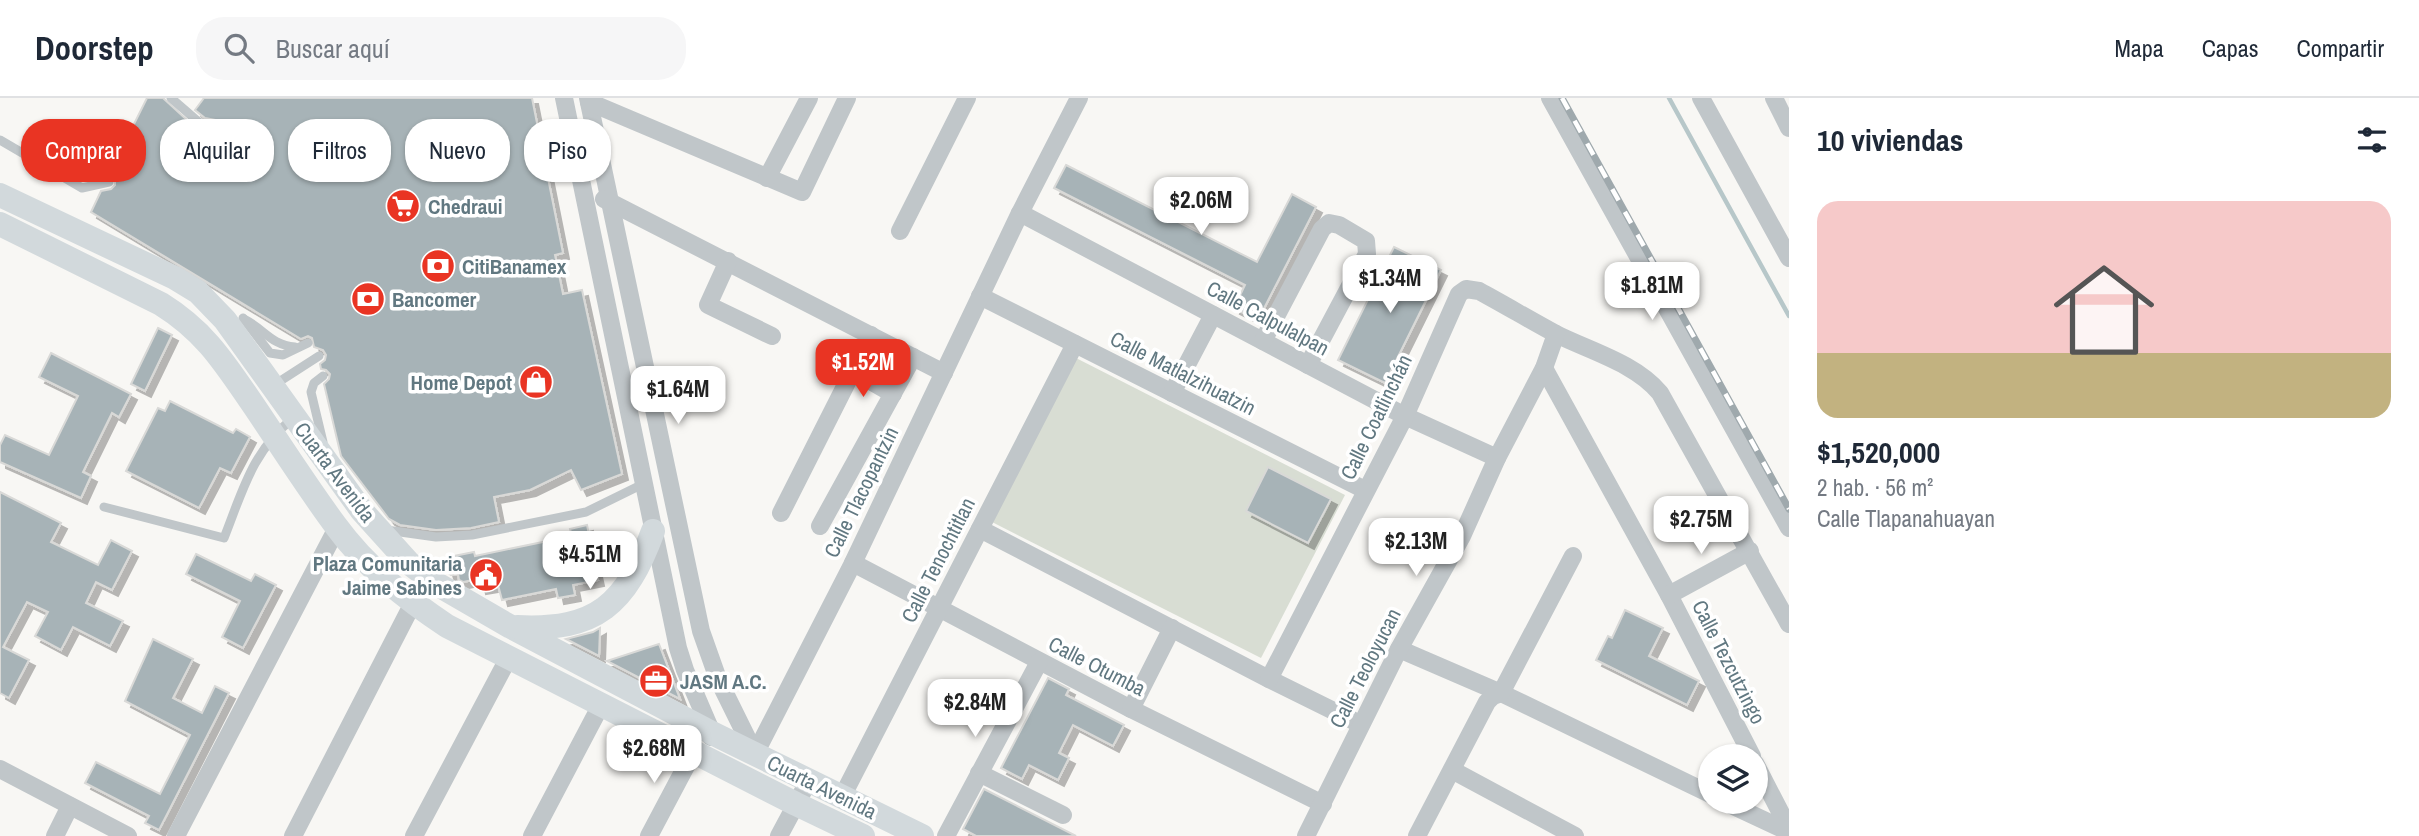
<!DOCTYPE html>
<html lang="es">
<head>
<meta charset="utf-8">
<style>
  body { margin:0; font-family:"Archivo Narrow",sans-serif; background:#f6f6f7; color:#1f2937; height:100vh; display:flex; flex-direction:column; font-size:26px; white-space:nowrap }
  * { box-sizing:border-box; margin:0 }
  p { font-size:23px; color:#747a83 }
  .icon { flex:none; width:38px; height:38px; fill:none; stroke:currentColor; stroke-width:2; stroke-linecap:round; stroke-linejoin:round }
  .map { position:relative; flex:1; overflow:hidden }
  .sheet { display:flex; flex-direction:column; background:#fff; width:630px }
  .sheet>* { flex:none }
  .top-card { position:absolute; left:21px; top:21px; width:665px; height:63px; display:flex; gap:14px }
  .controls { position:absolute; left:1698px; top:646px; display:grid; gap:14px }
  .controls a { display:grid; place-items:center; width:70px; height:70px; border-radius:50%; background:#fff; box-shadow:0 2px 5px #0004; font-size:35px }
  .price { position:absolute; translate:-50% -60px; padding:0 16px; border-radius:14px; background:#fff; color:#222; font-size:23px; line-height:46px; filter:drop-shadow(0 2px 4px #0008) }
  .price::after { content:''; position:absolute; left:50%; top:42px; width:21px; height:16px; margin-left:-10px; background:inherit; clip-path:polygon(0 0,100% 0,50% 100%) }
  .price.selected { background:#e93423; color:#fff }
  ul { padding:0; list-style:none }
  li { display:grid; align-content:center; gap:14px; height:371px; padding:0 28px }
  li span { display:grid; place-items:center; height:217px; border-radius:21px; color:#555 }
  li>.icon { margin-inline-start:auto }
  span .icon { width:126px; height:126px; fill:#fffc; stroke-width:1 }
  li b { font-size:30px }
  h2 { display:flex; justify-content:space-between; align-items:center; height:84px; padding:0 28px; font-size:30px }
  .pill { padding:0 24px; border-radius:28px; background:#fff; box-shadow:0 2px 5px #0004; font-size:24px; line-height:63px }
  .pill.selected { background:#e93423; color:#fff }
  header { display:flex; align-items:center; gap:42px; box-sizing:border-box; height:98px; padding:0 35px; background:#fff; border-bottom:2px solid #e0e1e3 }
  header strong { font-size:33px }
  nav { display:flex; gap:38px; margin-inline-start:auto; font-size:24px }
  .search { width:490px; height:63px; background:#f6f6f7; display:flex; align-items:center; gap:18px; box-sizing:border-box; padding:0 24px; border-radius:28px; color:#747a83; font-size:26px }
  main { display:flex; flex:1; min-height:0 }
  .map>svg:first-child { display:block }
  .green { fill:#d8ddd3 }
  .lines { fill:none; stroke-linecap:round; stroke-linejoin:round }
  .stream { stroke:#b7c7c9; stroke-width:4.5 }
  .building { fill:#a7b3b7; stroke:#d9d9d7; stroke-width:2; filter:url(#shadow) }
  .lane { stroke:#c0c6c9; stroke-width:9 }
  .street { stroke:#c0c6c9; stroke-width:18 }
  .secondary { stroke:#d2d9dc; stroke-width:24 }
  .rail-casing { stroke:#9fa9ad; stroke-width:7 }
  .rail { stroke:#fff; stroke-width:4.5; stroke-dasharray:13; stroke-linecap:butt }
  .labels { text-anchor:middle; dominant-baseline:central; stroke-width:7; stroke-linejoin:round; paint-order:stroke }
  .poi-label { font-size:21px; font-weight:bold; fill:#617881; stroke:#fff; text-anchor:start }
  .street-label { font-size:21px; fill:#617881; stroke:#fff }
</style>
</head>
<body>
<header>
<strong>Doorstep</strong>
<div class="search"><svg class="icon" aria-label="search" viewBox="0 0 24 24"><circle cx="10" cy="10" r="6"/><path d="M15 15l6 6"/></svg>Buscar aquí</div>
<nav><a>Mapa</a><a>Capas</a><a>Compartir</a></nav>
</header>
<main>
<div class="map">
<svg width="1789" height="738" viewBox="0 0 1789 738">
  <defs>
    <filter id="shadow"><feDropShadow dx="6" dy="6" stdDeviation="0" flood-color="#0004"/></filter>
  </defs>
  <rect width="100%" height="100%" fill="#f8f7f4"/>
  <!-- green -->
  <polygon class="green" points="1076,260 1345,397 1261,560 992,424"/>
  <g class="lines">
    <!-- stream -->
    <polyline class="stream" points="1669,0 1789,218"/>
  </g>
  <!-- building -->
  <g class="building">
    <polygon points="147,0 163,0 200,34 201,42 206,44 211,42 246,73 237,26 205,20 195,12 204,0 532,0 563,155 555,157 563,196 582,192 622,376 581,392 571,372 530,392 494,399 499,424 471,430 436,432 400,427 389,421 341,358 324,286 329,281 330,276 326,272 321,271 320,266 325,262 326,257 323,252 314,249 312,240 308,238 301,241 91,114 101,93 111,91 115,87 115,80 109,77 121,54 133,48 134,43 128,38"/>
    <polygon points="1066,67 1257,164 1292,96 1316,109 1258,222 1234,210 1245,187 1054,90"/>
    <polygon points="1394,149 1441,172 1385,285 1338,262"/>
    <polygon points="158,230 172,237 145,293 131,286"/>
    <polygon points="51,255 131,296 119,319 112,315 83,374 91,378 81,400 0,364 0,347 5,337 49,357 78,298 39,279"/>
    <polygon points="170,303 233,335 236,331 250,339 231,375 220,370 199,410 126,373 158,310 165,313"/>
    <polygon points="1268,369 1331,401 1308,445 1246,413"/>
    <polygon points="0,394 61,425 51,444 98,467 111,442 132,453 112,492 96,484 86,505 123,523 110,548 73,529 61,552 35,538 48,514 27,504 3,549 29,562 9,600 0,595"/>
    <polygon points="587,427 593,456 599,464 596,473 598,482 573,487 575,497 558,500 556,491 502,502 498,487 480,490 478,481 463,484 459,482 458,476 451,477 448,475 444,460 474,454 475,458 572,438 570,431"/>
    <polygon points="196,456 251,483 255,476 276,487 243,550 222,539 240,503 186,476"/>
    <polygon points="1625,512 1663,530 1649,558 1699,583 1687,607 1596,562 1608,538 1612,540"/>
    <polygon points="600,530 599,558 566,541 593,534"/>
    <polygon points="153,541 193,561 173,600 202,615 215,588 229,595 159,732 145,725 149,718 85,685 96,664 160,696 190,637 125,603"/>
    <polygon points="659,546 680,601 607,563"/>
    <polygon points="1048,580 1069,591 1066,597 1124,627 1113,648 1073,627 1059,655 1069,660 1058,682 1029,667 1022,681 1001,670"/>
    <polygon points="984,691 1076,738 976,738 963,731"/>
  </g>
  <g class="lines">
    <!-- lane -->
    <g class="lane">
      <polyline points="171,0 209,33 206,37"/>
      <polyline points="0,42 82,90 109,84"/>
      <polyline points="37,65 127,45"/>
      <polyline points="243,220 270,255 283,257 308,245"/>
      <path d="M 244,221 C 264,231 271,247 295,249"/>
      <polyline points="323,278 314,285 311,294 323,344"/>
      <polyline points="274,287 319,258"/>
      <path d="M 104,409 L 224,440 C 243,392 252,354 293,320"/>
      <polyline points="386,432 436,439 472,437 586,414 643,386"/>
    </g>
    <!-- street -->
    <g class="street">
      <polyline points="564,0 678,550 685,572 712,635 711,639"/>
      <polyline points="588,0 701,533 718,581 755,656"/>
      <polyline points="1550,0 1789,430"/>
      <polyline points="1701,0 1789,160"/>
      <polyline points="1774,0 1789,30"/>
      <polyline points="589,4 802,94 847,0"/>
      <polyline points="767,80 809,0"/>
      <polyline points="604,101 944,275"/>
      <polyline points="1020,115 1405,318 1497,360"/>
      <polyline points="900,133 967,0"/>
      <polyline points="728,163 708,207 772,238"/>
      <polyline points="980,198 1365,392"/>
      <polyline points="1263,243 1322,131 1329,125 1339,127 1366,143 1367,156 1308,267"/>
      <polyline points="1544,270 1669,497 1752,658"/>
      <polyline points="853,273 893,296"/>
      <polyline points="1172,295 1213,217"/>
      <polyline points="781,415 871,237"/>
      <polyline points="820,428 913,259"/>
      <polyline points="980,431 1269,581 1360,626"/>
      <polyline points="853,465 1131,611 1323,706"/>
      <polyline points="1669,497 1750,453"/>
      <polyline points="1399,551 1501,595 1710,696"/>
      <path d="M 1269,581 L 1405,318 L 1459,196 L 1466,191 L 1479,193 C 1505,207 1530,222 1556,236 C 1590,253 1635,265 1660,295 L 1789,526"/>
      <polyline points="1131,611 1172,530"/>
      <polyline points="755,656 853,465 1020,115 1079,0"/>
      <polyline points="1755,665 1789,731"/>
      <polyline points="0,671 128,738"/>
      <polyline points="1452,672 1575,738"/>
      <polyline points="979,675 1063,717"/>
      <polyline points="842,699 1075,246"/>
      <polyline points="1725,704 1789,734"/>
      <polyline points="55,738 70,708"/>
      <polyline points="176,738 337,430"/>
      <polyline points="293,738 413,505"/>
      <polyline points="414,738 509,559"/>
      <polyline points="532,738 602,605"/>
      <polyline points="649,738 694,653"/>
      <polyline points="779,738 809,682"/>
      <polyline points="946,738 1039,564"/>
      <polyline points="1306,738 1399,551 1462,438 1497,360 1544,270 1556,236"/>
      <polyline points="1417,738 1487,604 1493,598 1501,595 1573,458"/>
    </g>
    <!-- secondary -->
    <g class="secondary">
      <polyline points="0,97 175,180 198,194 225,222 362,413 409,465 435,485 511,529 712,635 922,738"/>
      <path d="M 0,126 L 161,206 C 206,234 225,266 254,308 C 281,348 307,389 336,428 C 366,469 405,500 447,528 L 796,706 L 863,738"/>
      <path d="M 517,529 C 597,533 626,506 653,433"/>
    </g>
    <!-- rail casing -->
    <g class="rail-casing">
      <polyline id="rail" points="1562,0 1789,411"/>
    </g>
    <!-- rail -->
    <use href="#rail" class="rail"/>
  </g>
  <!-- icons -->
  <defs>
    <g id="supermarket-disc" transform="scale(1.75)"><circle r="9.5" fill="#e93423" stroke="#fff"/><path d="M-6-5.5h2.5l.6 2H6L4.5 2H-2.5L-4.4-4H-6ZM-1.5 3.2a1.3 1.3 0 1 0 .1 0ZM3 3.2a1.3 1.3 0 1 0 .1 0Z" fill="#fff"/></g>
    <g id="bank-disc" transform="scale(1.75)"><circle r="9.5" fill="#e93423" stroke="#fff"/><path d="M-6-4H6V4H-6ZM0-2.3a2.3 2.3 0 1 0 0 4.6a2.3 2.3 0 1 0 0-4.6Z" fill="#fff"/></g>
    <g id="shop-disc" transform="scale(1.75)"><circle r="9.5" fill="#e93423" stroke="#fff"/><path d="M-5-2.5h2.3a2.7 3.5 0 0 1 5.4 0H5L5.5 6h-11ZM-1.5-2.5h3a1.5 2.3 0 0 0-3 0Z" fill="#fff"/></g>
    <g id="civic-disc" transform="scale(1.75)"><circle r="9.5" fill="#e93423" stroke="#fff"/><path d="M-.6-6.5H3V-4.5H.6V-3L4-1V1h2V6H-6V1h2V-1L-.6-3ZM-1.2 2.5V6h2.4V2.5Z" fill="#fff"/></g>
    <g id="office-disc" transform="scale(1.75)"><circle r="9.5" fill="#e93423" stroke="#fff"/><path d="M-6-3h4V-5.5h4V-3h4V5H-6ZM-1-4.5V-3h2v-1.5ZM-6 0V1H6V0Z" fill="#fff"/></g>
  </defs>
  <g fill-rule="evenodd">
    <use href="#supermarket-disc" x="403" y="108"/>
    <use href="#bank-disc" x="438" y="168"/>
    <use href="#bank-disc" x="368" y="201"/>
    <use href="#shop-disc" x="536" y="284"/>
    <use href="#civic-disc" x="486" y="477"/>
    <use href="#office-disc" x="656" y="583"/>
  </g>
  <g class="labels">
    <!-- poi labels -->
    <g class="poi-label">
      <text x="428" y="108">Chedraui</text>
      <text x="462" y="168">CitiBanamex</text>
      <text x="392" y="201">Bancomer</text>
      <text x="512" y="284" text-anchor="end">Home Depot</text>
      <text x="462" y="465" text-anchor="end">Plaza Comunitaria<tspan x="462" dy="24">Jaime Sabines</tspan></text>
      <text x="680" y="583">JASM A.C.</text>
    </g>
    <!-- street labels -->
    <g class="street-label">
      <text transform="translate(1268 220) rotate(28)">Calle Calpulalpan</text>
      <text transform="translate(1183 275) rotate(27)">Calle Matlalzihuatzin</text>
      <text transform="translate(1376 319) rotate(-64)">Calle Coatlinchán</text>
      <text transform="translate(335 374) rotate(53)">Cuarta Avenida</text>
      <text transform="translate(861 394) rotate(-64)">Calle Tlacopantzin</text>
      <text transform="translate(938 462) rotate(-63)">Calle Tenochtitlan</text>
      <text transform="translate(1729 564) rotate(63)">Calle Tezcutzingo</text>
      <text transform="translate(1097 568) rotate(27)">Calle Otumba</text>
      <text transform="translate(1365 570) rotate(-63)">Calle Teoloyucan</text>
      <text transform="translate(822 689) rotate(26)">Cuarta Avenida</text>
    </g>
  </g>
</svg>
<div class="controls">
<a><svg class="icon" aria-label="layers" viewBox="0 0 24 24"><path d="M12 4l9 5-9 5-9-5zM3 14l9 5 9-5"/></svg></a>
</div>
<b class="price" style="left:1201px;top:139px">$2.06M</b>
<b class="price" style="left:1390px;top:217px">$1.34M</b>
<b class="price" style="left:1652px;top:224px">$1.81M</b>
<b class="price selected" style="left:863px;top:301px">$1.52M</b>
<b class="price" style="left:678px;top:328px">$1.64M</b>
<b class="price" style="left:1701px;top:458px">$2.75M</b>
<b class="price" style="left:1416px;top:480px">$2.13M</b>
<b class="price" style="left:590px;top:493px">$4.51M</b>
<b class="price" style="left:975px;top:641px">$2.84M</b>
<b class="price" style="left:654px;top:687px">$2.68M</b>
<div class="top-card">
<a class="pill selected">Comprar</a>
<a class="pill">Alquilar</a>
<a class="pill">Filtros</a>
<a class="pill">Nuevo</a>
<a class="pill">Piso</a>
</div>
</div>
<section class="sheet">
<h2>10 viviendas<svg class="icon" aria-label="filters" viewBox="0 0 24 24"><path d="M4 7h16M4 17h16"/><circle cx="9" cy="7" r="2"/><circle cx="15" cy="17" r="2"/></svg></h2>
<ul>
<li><span style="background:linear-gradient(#f6c9c9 70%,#c2b280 0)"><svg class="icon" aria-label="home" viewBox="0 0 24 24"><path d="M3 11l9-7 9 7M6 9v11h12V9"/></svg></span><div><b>$1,520,000</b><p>2 hab. · 56 m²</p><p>Calle Tlapanahuayan</p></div></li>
</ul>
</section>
</main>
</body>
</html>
